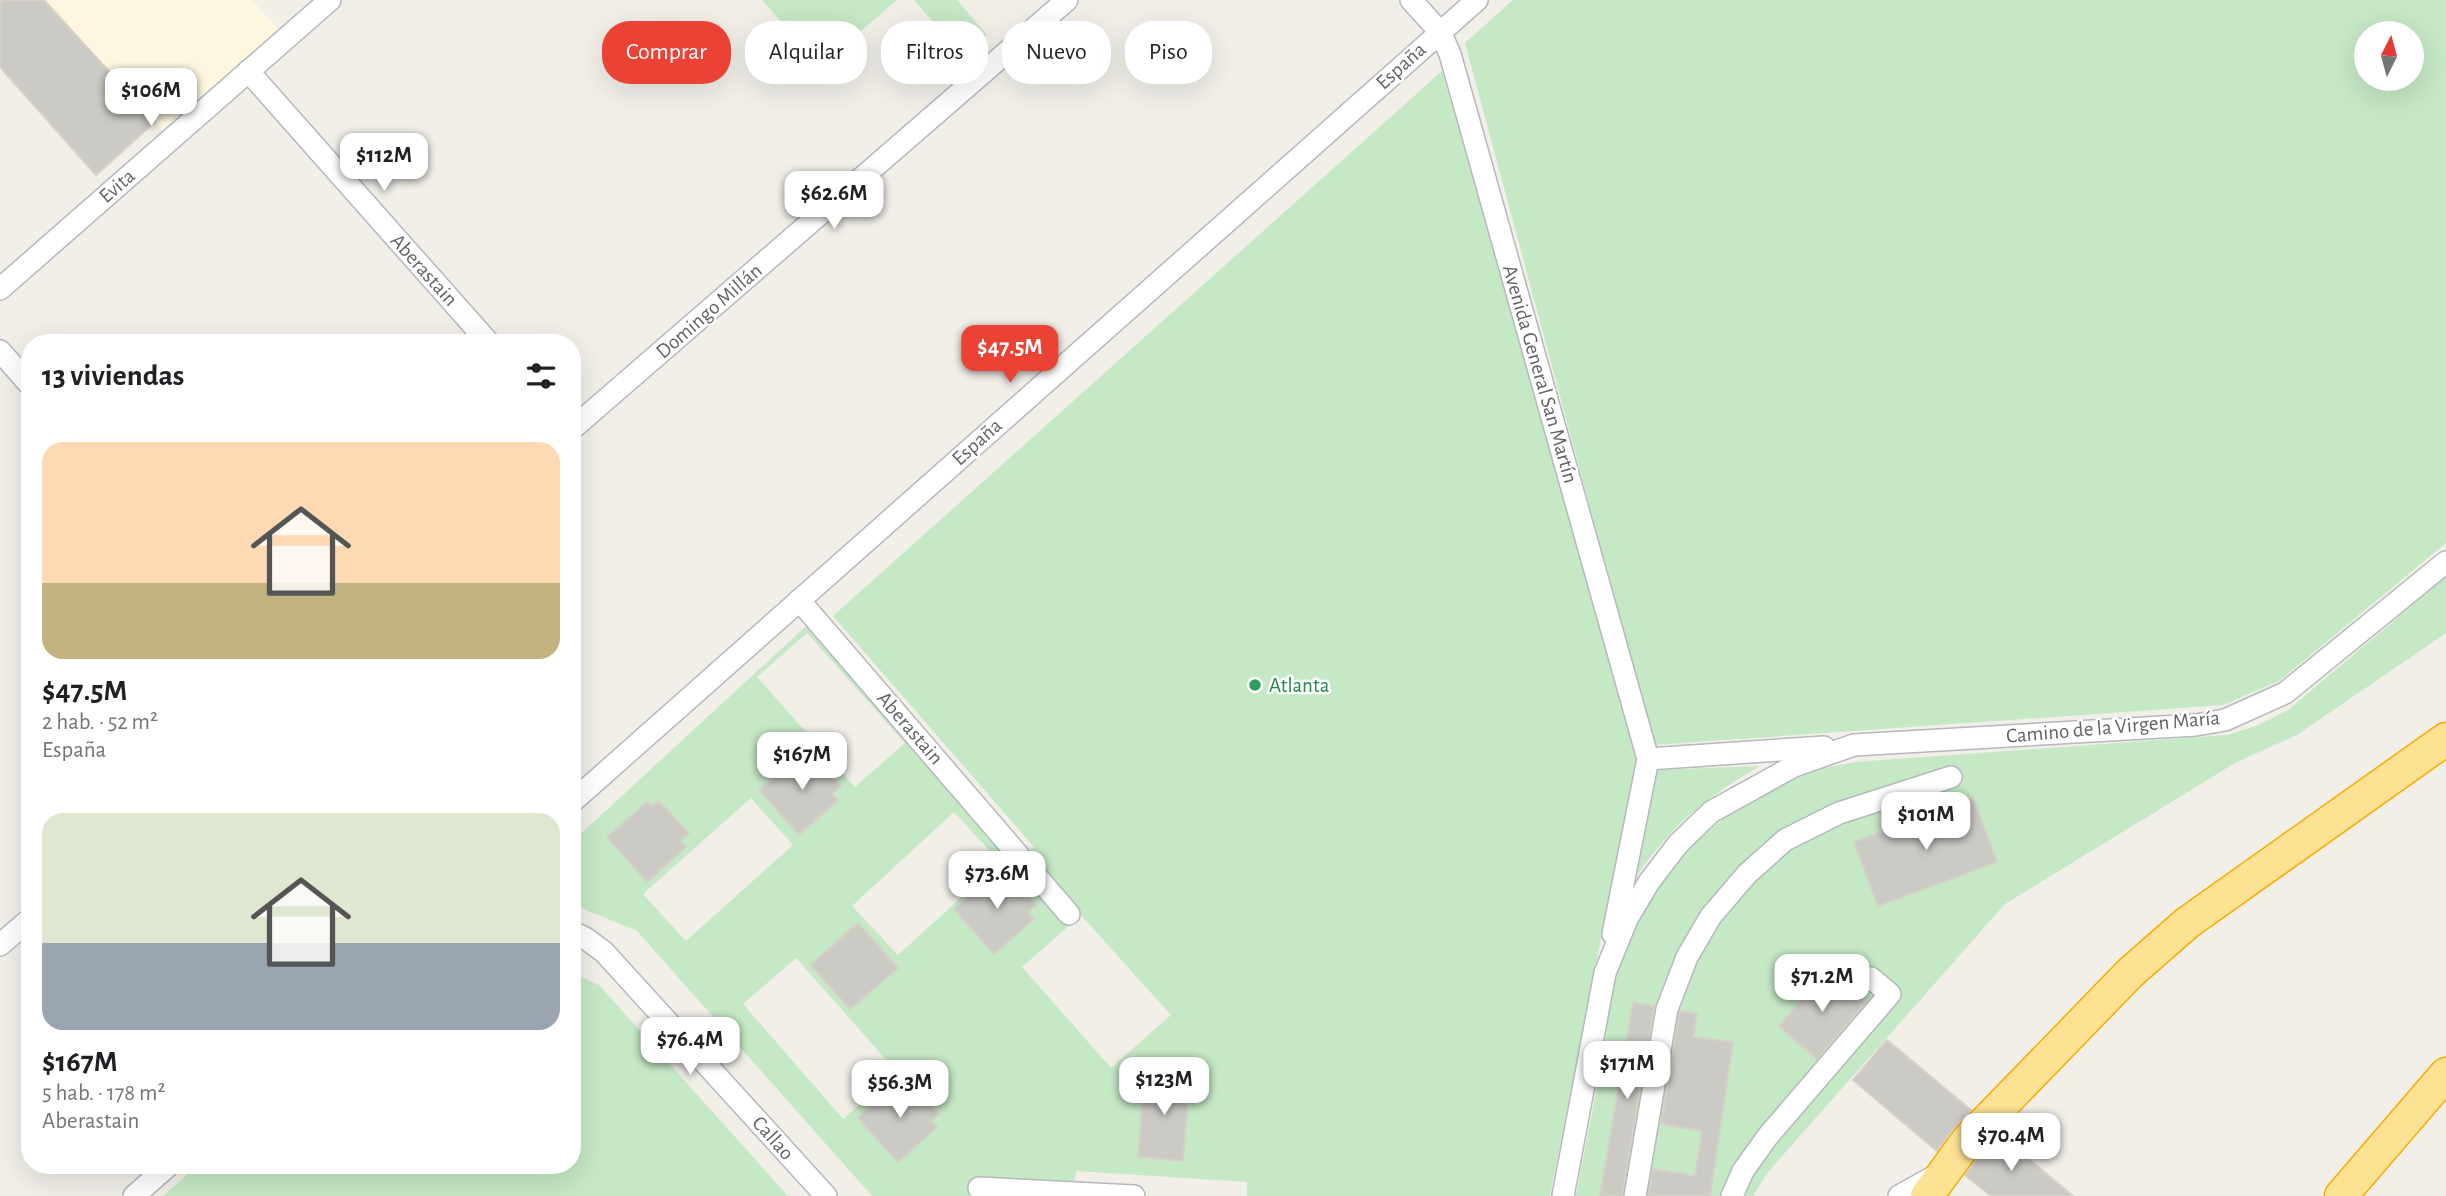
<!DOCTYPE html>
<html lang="es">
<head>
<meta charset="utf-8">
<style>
  body { margin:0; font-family:"Alegreya Sans",sans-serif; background:#f2f2f2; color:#202124; height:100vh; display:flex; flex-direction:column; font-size:26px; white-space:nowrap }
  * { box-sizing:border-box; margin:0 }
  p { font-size:23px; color:#757577 }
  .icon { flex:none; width:38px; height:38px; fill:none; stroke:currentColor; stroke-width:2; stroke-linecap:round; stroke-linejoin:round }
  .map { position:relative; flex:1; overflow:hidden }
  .panel { position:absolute; left:21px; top:334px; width:560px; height:840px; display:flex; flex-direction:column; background:#fff; border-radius:28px; box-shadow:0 7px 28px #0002 }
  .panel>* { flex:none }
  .hud { position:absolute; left:602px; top:21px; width:665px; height:63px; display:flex; gap:14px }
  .needle { width:46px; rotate:6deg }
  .buttons { position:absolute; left:2354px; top:21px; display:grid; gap:14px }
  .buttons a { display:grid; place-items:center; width:70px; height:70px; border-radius:50%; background:#fff; box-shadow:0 7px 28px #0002; font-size:35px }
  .price { position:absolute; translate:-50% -60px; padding:0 16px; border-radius:14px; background:#fff; color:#222; font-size:23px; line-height:46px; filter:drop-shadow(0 2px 4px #0008) }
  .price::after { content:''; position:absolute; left:50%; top:42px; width:21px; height:16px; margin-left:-10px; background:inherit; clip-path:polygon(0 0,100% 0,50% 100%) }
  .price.active { background:#ea4335; color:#fff }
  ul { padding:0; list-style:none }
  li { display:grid; align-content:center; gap:14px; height:371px; padding:0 21px }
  li span { display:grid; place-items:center; height:217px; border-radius:21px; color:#555 }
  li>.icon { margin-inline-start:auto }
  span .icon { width:126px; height:126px; fill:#fffc; stroke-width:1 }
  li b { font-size:30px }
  h2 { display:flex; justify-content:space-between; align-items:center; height:84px; padding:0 21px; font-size:30px }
  .tag { padding:0 24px; border-radius:28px; background:#fff; box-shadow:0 7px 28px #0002; font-size:24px; line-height:63px }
  .tag.active { background:#ea4335; color:#fff }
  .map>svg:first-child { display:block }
  .commercial { fill:#fef7e0 }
  .green { fill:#c5e8c5; fill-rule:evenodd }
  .building { fill:#cccac5; stroke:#d6d1c6; stroke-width:2 }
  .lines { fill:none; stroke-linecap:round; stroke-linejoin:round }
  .minor-casing { stroke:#b5b8bc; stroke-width:24 }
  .highway-casing { stroke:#f9ab00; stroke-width:35 }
  .minor { stroke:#fff; stroke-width:21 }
  .highway { stroke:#fde293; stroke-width:32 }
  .leisure-dot { fill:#2e9e5b; stroke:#fff; stroke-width:2.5 }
  .labels { text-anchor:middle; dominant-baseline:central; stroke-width:5; stroke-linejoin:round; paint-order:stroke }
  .street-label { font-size:21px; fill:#5f6368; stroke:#fff }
  .leisure-label { font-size:21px; fill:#27864d; stroke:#fff; text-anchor:start }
</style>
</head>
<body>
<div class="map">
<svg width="2446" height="1196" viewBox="0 0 2446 1196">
  <rect width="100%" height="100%" fill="#f1efe8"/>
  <!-- commercial -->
  <polygon class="commercial" points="44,0 252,0 279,30 164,132"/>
  <!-- green -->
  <g class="green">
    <polygon points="762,0 897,0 820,66"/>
    <polygon points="914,0 957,0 987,35 963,56"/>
    <path d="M 1513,0 L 2446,0 L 2446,543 L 2279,681 L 2223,705 L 1654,745 L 1465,43 ZM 2366,33 L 2412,33 L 2412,79 L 2366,79 Z"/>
    <path d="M 1442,71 L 1638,753 L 1550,1196 L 1247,1196 L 1247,1182 L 1076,1171 L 1073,1196 L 872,1196 L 637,931 L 572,904 L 572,842 L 805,627 L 813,630 L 1015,861 L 1034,847 L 833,616 ZM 807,633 L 905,743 L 855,787 L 757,677 ZM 812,754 L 820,763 L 810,772 L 838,800 L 799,835 L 784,818 L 782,800 L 774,807 L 759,790 L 799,755 L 804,760 ZM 751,798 L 793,845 L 686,941 L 643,894 ZM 660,801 L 668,810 L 659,819 L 686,847 L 647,882 L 608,837 L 647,802 L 652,807 ZM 954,812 L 1000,862 L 898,955 L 852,906 ZM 1007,873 L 1015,881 L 1006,891 L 1036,905 L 1028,912 L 955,909 L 994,874 L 999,879 ZM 1081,915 L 1171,1015 L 1111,1068 L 1022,967 ZM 858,923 L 872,938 L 862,947 L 882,950 L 898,968 L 850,1009 L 836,993 L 834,974 L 825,981 L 811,965 ZM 796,958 L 897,1072 L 843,1119 L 743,1004 ZM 1145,1073 L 1190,1077 L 1183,1161 L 1138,1157 ZM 911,1081 L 919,1090 L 909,1099 L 920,1111 L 929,1103 L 939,1113 L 931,1121 L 937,1128 L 898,1162 L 883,1146 L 903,1088 Z"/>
    <path d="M 2446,577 L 2446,633 L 2297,735 L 2235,763 L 2005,904 L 1769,1171 L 1753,1196 L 1576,1196 C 1585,1147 1595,1099 1604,1050 C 1608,1023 1610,992 1619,966 C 1648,878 1713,811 1798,775 C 1816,768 1837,766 1855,762 L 2228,735 L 2259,725 L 2288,710 Z"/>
    <path d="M 1760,766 C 1702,800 1674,823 1635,878 L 1656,770 Z"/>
    <polygon points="572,972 599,985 788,1196 163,1196 197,1166 572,1166"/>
  </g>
  <!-- building -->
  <g class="building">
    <polygon points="0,0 44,0 155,122 96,175 0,67"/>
    <polygon points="811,754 841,786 832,794 838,800 799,835 759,790 799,755 804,760"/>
    <polygon points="1973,798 1997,862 1878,906 1854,842"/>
    <polygon points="659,801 689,833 680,841 686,847 647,882 607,837 647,802 652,807"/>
    <polygon points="1006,873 1036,905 1028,912 1034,919 994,954 954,909 994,874 999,879"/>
    <polygon points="858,923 898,968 850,1009 811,965"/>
    <polygon points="1828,969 1866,1002 1817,1059 1779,1026"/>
    <polygon points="1633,1003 1654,1006 1622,1196 1600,1196"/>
    <polygon points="1680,1011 1697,1014 1693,1037 1733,1042 1710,1196 1648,1196 1653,1169 1695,1176 1702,1131 1661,1124"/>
    <polygon points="1887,1040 1971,1110 1952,1130 1937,1151 1853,1080"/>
    <polygon points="1145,1073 1190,1076 1183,1161 1138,1157"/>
    <polygon points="910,1081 939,1114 931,1121 937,1127 898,1162 858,1118 898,1082 903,1088"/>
    <polygon points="1999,1134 2073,1196 1991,1196 1965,1175 1981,1153"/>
  </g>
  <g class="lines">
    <!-- minor casing -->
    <g class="minor-casing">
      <g id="minor">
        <polyline points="1411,0 1440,32 1450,54 1648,759 1613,934"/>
        <polyline points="248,71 489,343"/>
        <polyline points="0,289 330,0"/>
        <polyline points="0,351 30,385"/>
        <polyline points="572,429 1067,0"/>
        <polyline points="799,600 1069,914"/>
        <polyline points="1648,759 1824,747"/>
        <polyline points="572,802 1477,0"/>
        <polyline points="572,932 585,938 604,952 826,1196"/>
        <polyline points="0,945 30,919"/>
        <polyline points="979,1188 1134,1196"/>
        <polyline points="134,1196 168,1166"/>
        <polyline points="1563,1196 1605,973 1627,919 1649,882 1678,844 1711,812 1794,766 1854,745 2196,725 2225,720 2285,693 2446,562"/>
        <polyline points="1635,1196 1667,1009 1687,957 1711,916 1747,874 1785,840 1839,813 1951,777"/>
        <polyline points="1732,1196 1743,1171 1768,1136 1890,994 1871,978"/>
        <polyline points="1899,1196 1937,1175"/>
      </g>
    </g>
    <!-- highway casing -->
    <g class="highway-casing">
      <g id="highway">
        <polyline points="1927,1196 1967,1141 2130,973 2187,923 2446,739"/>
        <polyline points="2341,1196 2446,1074"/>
      </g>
    </g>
    <!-- minor -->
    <use href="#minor" class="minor"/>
    <!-- highway -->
    <use href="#highway" class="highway"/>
  </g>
  <!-- markers -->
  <circle class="leisure-dot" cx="1255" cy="685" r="7"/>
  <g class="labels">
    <!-- street labels -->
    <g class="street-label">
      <text transform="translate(1401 66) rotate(-42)">España</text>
      <text transform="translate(117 186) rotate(-41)">Evita</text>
      <text transform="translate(424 270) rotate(48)">Aberastain</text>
      <text transform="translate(709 311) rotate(-41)">Domingo Millán</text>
      <text transform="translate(1540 374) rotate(74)">Avenida General San Martín</text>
      <text transform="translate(977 442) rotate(-42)">España</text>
      <text transform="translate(2113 727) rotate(-5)">Camino de la Virgen María</text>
      <text transform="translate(910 728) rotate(49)">Aberastain</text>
      <text transform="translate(773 1138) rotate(48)">Callao</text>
    </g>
    <!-- leisure labels -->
    <g class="leisure-label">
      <text x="1269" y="685">Atlanta</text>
    </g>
  </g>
</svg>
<div class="buttons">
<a><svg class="needle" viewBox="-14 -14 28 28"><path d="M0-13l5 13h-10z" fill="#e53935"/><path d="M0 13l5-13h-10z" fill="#757577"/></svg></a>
</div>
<b class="price" style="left:151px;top:128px">$106M</b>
<b class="price" style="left:384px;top:193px">$112M</b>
<b class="price" style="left:834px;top:231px">$62.6M</b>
<b class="price active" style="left:1010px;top:385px">$47.5M</b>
<b class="price" style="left:802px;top:792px">$167M</b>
<b class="price" style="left:1926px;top:852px">$101M</b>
<b class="price" style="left:997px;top:911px">$73.6M</b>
<b class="price" style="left:1822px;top:1014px">$71.2M</b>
<b class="price" style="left:690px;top:1077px">$76.4M</b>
<b class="price" style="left:1627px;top:1101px">$171M</b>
<b class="price" style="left:1164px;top:1117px">$123M</b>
<b class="price" style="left:900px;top:1120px">$56.3M</b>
<b class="price" style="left:2011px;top:1173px">$70.4M</b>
<div class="hud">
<a class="tag active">Comprar</a>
<a class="tag">Alquilar</a>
<a class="tag">Filtros</a>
<a class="tag">Nuevo</a>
<a class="tag">Piso</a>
</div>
<section class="panel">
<h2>13 viviendas<svg class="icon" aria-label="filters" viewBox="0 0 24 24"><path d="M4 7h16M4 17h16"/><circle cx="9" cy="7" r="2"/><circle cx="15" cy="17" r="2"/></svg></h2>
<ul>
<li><span style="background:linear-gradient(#ffd9b3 65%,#c2b280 0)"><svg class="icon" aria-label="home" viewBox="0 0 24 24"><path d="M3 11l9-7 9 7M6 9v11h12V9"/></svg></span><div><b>$47.5M</b><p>2 hab. · 52 m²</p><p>España</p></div></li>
<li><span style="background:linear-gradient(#dfe7d0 60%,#9aa5b1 0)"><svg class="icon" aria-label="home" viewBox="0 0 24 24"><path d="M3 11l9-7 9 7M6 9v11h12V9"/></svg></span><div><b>$167M</b><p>5 hab. · 178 m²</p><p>Aberastain</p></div></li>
</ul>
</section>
</div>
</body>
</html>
